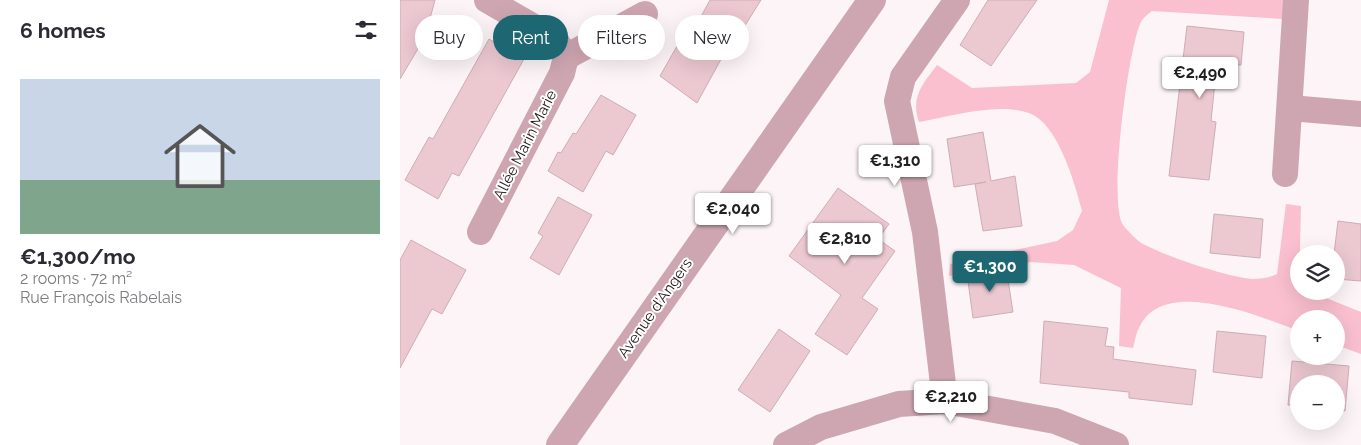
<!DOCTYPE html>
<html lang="en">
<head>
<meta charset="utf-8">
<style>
  body { margin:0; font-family:Raleway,sans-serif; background:#f2f2f3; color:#2b2b33; height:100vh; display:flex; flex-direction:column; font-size:19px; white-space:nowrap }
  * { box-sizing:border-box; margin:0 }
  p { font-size:16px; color:#7c7c81 }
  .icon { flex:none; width:28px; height:28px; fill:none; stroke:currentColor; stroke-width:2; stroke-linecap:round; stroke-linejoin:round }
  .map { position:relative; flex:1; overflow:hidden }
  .side { display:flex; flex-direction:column; background:#fff; width:400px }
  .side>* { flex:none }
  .guide { position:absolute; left:15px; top:15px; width:475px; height:45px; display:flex; gap:10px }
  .buttons { position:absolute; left:890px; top:245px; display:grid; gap:10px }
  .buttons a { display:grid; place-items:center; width:55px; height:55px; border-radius:50%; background:#fff; box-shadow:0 5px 20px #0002; font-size:25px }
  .price { position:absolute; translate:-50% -42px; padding:0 11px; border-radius:5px; background:#fff; color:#222; font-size:16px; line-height:32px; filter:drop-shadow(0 1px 2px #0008) }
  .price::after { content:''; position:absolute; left:50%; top:30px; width:15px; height:11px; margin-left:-8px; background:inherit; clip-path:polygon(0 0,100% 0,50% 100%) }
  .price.current { background:#1d6773; color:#fff }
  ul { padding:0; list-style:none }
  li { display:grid; align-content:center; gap:10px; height:265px; padding:0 20px }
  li+li { border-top:1px solid #e1e1e2 }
  li span { display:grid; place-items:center; height:155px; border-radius:0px; color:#555 }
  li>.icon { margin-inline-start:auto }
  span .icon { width:90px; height:90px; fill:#fffc; stroke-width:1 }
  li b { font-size:21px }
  h2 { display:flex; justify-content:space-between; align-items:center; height:60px; padding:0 20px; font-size:21px }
  .pill { padding:0 18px; border-radius:22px; background:#fff; box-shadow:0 5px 20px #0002; font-size:18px; line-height:45px }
  .pill.current { background:#1d6773; color:#fff }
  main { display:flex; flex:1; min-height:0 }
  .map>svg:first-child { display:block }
  .green { fill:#fac0d0 }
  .building { fill:#ecc8d1; stroke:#cfadb6 }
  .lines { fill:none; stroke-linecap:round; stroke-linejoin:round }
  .minor { stroke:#cea6b1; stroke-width:26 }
  .tertiary { stroke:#cea6b1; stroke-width:28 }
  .labels { text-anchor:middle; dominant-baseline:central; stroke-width:4; stroke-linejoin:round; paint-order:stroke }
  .street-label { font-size:15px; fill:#221619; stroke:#fff }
</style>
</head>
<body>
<main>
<section class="side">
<h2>6 homes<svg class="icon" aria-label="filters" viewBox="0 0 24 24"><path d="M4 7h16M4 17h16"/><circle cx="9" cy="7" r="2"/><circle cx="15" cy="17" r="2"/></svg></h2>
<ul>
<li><span style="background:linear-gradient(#c9d6e8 65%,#7fa58c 0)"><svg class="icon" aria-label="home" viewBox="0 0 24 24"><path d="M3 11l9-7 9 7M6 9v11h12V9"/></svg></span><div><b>€1,300/mo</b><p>2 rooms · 72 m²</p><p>Rue François Rabelais</p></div></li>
</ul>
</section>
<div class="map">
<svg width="961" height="445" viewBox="0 0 961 445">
  <rect width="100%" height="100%" fill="#fcf4f6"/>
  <!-- green -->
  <path class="green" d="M 709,0 L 884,0 L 883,19 L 752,11 C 748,14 743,18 741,22 C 728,48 708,204 723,225 C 728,231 736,240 743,244 C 768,257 824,276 852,279 C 861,279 869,278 877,274 L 886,204 L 901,206 L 899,291 L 909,291 L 961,312 L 961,354 L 936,345 L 936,319 L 899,319 L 899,331 C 861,317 765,276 740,326 C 736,332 735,341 733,348 L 719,346 L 721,288 L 674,265 L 631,262 L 549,276 L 550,264 L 657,241 L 673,230 L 682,211 C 675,184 658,123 629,113 C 598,102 551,116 519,122 C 510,98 523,83 537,65 L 572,88 L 676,83 L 690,72 Z"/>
  <!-- building -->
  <g class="building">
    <polygon points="0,0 35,0 25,37 0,79"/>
    <polygon points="310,0 361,0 339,35 336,32 297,103 260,76 285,32 291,35"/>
    <polygon points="588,0 637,0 591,66 560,45"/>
    <polygon points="787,26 844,32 841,65 817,63 811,121 816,122 809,180 769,176"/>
    <polygon points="89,39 124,59 59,176 52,173 38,199 5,180 29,137 33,139"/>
    <polygon points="201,95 236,115 213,155 206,151 183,192 148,171 158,152 161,153 173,133 176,134"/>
    <polygon points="583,132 591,181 615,176 622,226 583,231 575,184 586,182 554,187 547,139"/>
    <polygon points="438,188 489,224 478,239 495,251 462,298 478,309 447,355 415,334 441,295 389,256"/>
    <polygon points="158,197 192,215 159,275 130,258 143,236 138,233"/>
    <polygon points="814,214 863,219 860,258 810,253"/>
    <polygon points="938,221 961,224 961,281 936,279 936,254 934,254"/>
    <polygon points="11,240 66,270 42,314 32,309 0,368 0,260"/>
    <polygon points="606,267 613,312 573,318 567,274"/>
    <polygon points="644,321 708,328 705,346 714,347 713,359 796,370 792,405 729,398 729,392 640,383"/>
    <polygon points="379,329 410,351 370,412 338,390"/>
    <polygon points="817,331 866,336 862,378 813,372"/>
    <polygon points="892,361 949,366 945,411 936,410 936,384 899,384 899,406 888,405"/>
  </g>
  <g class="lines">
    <!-- minor -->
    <g class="minor">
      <polyline points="166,57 245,14"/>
      <polyline points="890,108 961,114"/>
      <polyline points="885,174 896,0"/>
      <polyline points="80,232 162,73 166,57 155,39 87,0"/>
      <polyline points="545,401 525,232 497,101 503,77 557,0"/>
      <polyline points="386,445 421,427 499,404 545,401 655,421 716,445"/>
    </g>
    <!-- tertiary -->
    <polyline class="tertiary" points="160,445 472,0"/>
  </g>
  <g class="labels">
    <!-- street labels -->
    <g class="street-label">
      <text transform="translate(125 145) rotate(-63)">Allée Marin Marie</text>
      <text transform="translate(255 308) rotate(-55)">Avenue d'Angers</text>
    </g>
  </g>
</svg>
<div class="buttons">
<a><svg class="icon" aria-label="layers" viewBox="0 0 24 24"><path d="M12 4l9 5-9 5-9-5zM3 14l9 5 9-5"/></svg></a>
<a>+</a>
<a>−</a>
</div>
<b class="price" style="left:800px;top:99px">€2,490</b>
<b class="price" style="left:495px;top:187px">€1,310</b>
<b class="price" style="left:333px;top:235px">€2,040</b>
<b class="price" style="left:445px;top:265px">€2,810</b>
<b class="price current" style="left:590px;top:293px">€1,300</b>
<b class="price" style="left:551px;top:423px">€2,210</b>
<div class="guide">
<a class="pill">Buy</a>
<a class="pill current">Rent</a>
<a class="pill">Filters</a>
<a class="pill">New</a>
</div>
</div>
</main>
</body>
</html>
